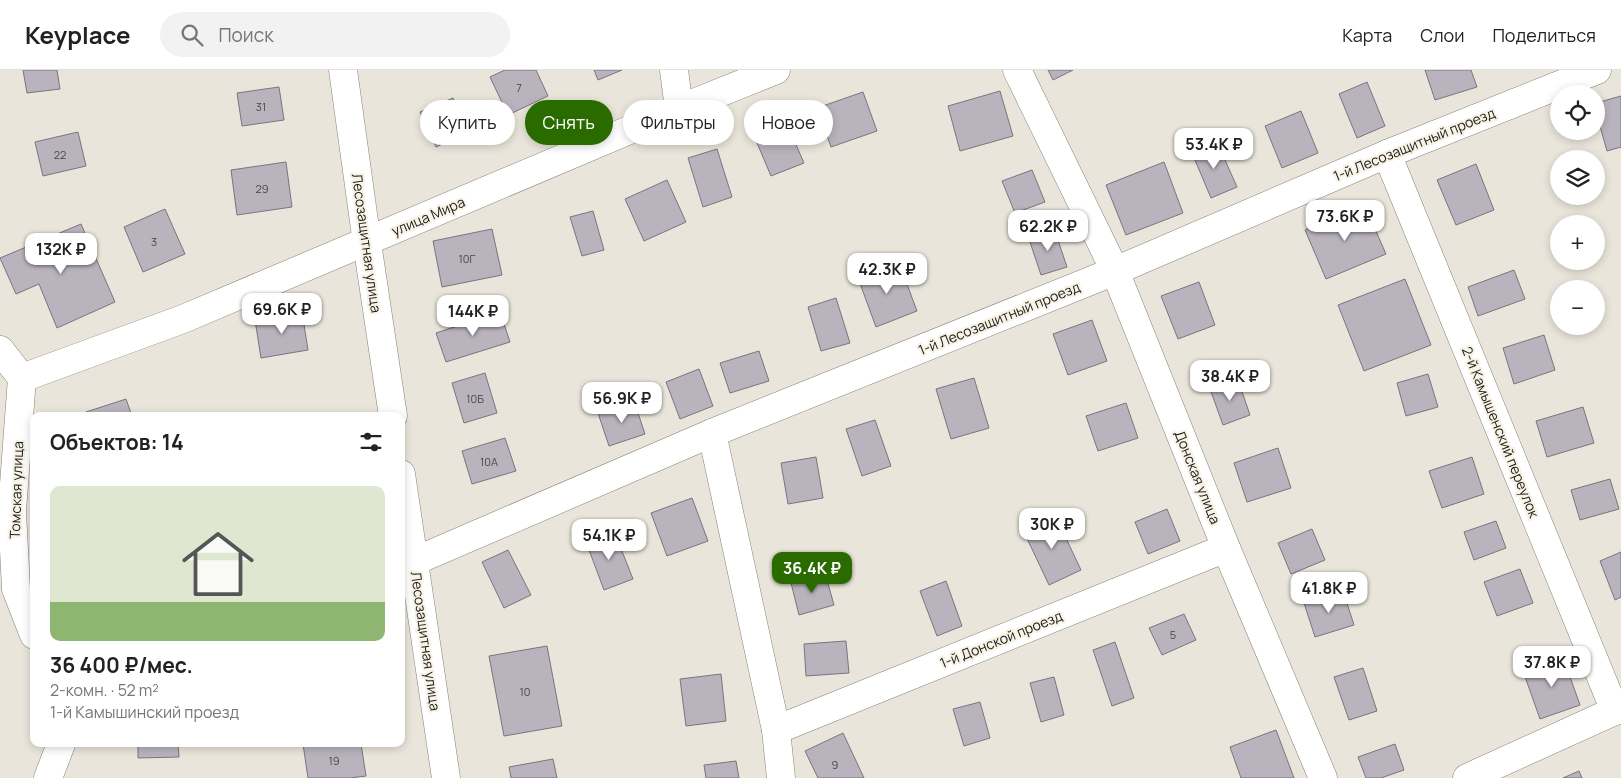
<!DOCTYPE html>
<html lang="ru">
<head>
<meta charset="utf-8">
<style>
  body { margin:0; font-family:Manrope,sans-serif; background:#f2f2f2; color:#222; height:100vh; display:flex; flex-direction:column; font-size:19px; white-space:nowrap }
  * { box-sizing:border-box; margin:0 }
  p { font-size:16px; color:#767676 }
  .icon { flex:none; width:28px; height:28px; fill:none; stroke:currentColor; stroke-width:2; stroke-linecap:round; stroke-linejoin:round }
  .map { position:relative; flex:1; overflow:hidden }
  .panel { position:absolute; left:30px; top:342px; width:375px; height:335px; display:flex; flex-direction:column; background:#fff; border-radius:10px; box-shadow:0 2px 8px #0003 }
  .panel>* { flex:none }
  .hud { position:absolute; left:420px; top:30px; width:475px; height:45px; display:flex; gap:10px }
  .controls { position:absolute; left:1550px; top:15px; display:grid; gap:10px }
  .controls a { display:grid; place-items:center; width:55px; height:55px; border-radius:50%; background:#fff; box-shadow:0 2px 8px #0003; font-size:25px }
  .price { position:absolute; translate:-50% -42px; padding:0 11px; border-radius:10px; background:#fff; color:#222; font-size:16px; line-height:32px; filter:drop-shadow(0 1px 2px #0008) }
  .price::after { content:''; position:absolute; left:50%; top:30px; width:15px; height:11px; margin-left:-8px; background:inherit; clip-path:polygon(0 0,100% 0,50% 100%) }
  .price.selected { background:#2a6b00; color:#fff }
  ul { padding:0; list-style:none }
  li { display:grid; align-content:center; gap:10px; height:265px; padding:0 20px }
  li+li { border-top:1px solid #e0e0e0 }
  li span { display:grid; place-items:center; height:155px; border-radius:10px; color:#555 }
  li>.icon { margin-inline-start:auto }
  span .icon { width:90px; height:90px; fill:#fffc; stroke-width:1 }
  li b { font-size:21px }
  h2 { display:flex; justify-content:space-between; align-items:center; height:60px; padding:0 20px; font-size:21px }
  .tag { padding:0 18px; border-radius:22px; background:#fff; box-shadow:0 2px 8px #0003; font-size:18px; line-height:45px }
  .tag.selected { background:#2a6b00; color:#fff }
  header { display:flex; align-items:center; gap:30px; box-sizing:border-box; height:70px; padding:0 25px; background:#fff; border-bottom:1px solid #e0e0e0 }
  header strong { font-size:24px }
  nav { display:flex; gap:28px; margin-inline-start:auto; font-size:18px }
  .search { width:350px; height:45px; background:#f2f2f2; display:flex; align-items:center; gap:12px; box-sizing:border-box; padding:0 18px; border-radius:28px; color:#767676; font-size:19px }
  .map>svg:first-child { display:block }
  .building { fill:#b9b3bd; stroke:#7a747e }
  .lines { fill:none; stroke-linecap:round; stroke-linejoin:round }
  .minor-casing { stroke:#868278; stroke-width:29 }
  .minor { stroke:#fff; stroke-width:28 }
  .labels { text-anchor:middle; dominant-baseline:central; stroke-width:4.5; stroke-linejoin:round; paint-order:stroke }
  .number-label { font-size:11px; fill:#484544 }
  .street-label { font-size:14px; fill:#22201c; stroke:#f7f3e7 }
</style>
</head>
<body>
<header>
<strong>Keyplace</strong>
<div class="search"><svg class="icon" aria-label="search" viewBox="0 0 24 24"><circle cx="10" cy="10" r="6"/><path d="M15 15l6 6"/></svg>Поиск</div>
<nav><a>Карта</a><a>Слои</a><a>Поделиться</a></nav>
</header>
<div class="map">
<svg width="1621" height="708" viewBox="0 0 1621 708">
  <rect width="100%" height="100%" fill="#e9e5da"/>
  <!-- building -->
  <g class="building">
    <polygon points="23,0 57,0 60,19 27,23"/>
    <polygon points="505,0 536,0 548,26 508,45 490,7"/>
    <polygon points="594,0 622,0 598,10"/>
    <polygon points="1048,0 1073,0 1053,10"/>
    <polygon points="1425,0 1471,0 1477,17 1435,30"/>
    <polygon points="1367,12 1385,56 1357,68 1339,24"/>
    <polygon points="279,17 284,50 242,56 237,23"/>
    <polygon points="1000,21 1013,66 960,81 948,36"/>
    <polygon points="863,22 877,61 831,77 817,38"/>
    <polygon points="1621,26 1621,77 1607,81 1596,42 1596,33"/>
    <polygon points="453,28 469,62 436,77 420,42"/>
    <polygon points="1301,41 1318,83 1282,98 1265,56"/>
    <polygon points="784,47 804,93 771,106 752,61"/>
    <polygon points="78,62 86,96 43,106 35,72"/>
    <polygon points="1217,72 1237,117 1211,128 1192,83"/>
    <polygon points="717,79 732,127 703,137 688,88"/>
    <polygon points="286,92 292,137 237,145 231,100"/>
    <polygon points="1164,92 1183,143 1126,165 1106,115"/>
    <polygon points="1476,94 1494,140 1456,155 1437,110"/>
    <polygon points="1032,100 1045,132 1015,143 1002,111"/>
    <polygon points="667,110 686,152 644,171 625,129"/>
    <polygon points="1364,134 1386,184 1326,209 1305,160"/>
    <polygon points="165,139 185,184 143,202 124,157"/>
    <polygon points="593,141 604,180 582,186 570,147"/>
    <polygon points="81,154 115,232 57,258 39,214 16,224 0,188"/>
    <polygon points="1054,158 1067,197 1041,205 1028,166"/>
    <polygon points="492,159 502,205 442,217 433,171"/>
    <polygon points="899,193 917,241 876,257 858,208"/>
    <polygon points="1514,200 1525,229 1478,246 1468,217"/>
    <polygon points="1405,209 1431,275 1364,301 1338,235"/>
    <polygon points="1199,212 1215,255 1178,269 1161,226"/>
    <polygon points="836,228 850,273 821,281 808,237"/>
    <polygon points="302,242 308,280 261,288 255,250"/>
    <polygon points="500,242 510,272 446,292 436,263"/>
    <polygon points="1092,250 1107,291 1068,305 1053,264"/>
    <polygon points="1544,265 1555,300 1514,314 1503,278"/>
    <polygon points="759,281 769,311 730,323 720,293"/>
    <polygon points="699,299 713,336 680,349 666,312"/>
    <polygon points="485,303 497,343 464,353 452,313"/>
    <polygon points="1428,304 1438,337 1406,346 1397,313"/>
    <polygon points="974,308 989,358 951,369 936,319"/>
    <polygon points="1238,310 1250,345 1223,355 1210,319"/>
    <polygon points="126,329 132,346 87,346 86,342"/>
    <polygon points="634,331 645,364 609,376 598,343"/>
    <polygon points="1126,333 1138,368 1098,381 1086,346"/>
    <polygon points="1583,337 1594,373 1547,387 1536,351"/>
    <polygon points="875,350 891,396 862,406 846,359"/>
    <polygon points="505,368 516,401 472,414 462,381"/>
    <polygon points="1278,378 1291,418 1247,432 1234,393"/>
    <polygon points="816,387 823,428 788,434 781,393"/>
    <polygon points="1472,387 1484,424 1442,438 1429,401"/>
    <polygon points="1610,409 1619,439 1580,450 1571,420"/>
    <polygon points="692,428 708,471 667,486 651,443"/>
    <polygon points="1167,439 1180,471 1148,484 1135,452"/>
    <polygon points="1055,445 1081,500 1049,515 1023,460"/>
    <polygon points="1496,451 1506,478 1474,490 1464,462"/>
    <polygon points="1312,459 1325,490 1291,504 1278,473"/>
    <polygon points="614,461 633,509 604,520 586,472"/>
    <polygon points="508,480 531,525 504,538 482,492"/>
    <polygon points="1621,482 1621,527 1615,530 1600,491"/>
    <polygon points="1520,499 1533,533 1497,546 1484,512"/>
    <polygon points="825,503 834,535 799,545 791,513"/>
    <polygon points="946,511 962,556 937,566 920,521"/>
    <polygon points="1343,521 1354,555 1315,567 1304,533"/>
    <polygon points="1184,544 1196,570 1162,585 1149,558"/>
    <polygon points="846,571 849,603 806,606 804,574"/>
    <polygon points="1115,572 1134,628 1112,636 1093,580"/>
    <polygon points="547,576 562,656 504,666 489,586"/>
    <polygon points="1563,587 1580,635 1540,649 1523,601"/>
    <polygon points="1363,598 1377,641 1349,650 1334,607"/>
    <polygon points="721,604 726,651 686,656 680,609"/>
    <polygon points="1054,607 1064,645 1041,652 1030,613"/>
    <polygon points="980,632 990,668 964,676 953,639"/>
    <polygon points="1276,660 1294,708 1241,708 1230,677"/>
    <polygon points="843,663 864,708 818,708 805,681"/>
    <polygon points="138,674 178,674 179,687 138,688"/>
    <polygon points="303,674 361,674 366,706 350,708 308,708"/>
    <polygon points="1395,674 1404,700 1381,708 1366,708 1358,687"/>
    <polygon points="553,689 557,708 511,708 509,697"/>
    <polygon points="736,691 739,708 706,708 704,695"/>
    <polygon points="1579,701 1582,708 1563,708"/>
  </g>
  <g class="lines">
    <!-- minor casing -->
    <g class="minor-casing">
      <g id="minor">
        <polyline points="343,0 367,173 393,346"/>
        <polyline points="674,0 679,39"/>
        <polyline points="1017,0 1115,201 1226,478 1323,708"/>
        <polyline points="1387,84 1615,641"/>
        <polyline points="0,280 22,308 12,441 16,519 34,565"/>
        <polyline points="22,308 183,249 679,39 776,0"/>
        <polyline points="712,363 776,660 781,708"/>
        <polyline points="401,404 446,708"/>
        <polyline points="401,497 712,363 1115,201 1387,84 1597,0"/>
        <polyline points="776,660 1226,478"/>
        <polyline points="48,708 61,674"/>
        <polyline points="1467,708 1621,638"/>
      </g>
    </g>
    <!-- minor -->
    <use href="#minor" class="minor"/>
  </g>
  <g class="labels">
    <!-- number labels -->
    <g class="number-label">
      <text x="519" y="17">7</text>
      <text x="261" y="36">31</text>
      <text x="60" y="84">22</text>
      <text x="262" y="118">29</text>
      <text x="154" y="171">3</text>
      <text x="467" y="188">10Г</text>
      <text x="475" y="328">10Б</text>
      <text x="489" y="391">10А</text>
      <text x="1173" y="564">5</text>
      <text x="525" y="621">10</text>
      <text x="334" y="690">19</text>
      <text x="835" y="694">9</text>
    </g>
    <!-- street labels -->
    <g class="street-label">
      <text transform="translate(1414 74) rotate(-22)">1-й Лесозащитный проезд</text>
      <text transform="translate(428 146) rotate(-23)">улица Мира</text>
      <text transform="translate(367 173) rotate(82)">Лесозащитная улица</text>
      <text transform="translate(999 248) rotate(-22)">1-й Лесозащитный проезд</text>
      <text transform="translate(1501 362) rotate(68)">2-й Камышенский переулок</text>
      <text transform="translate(1198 407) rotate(68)">Донская улица</text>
      <text transform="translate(16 420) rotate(-88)">Томская улица</text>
      <text transform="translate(1001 569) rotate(-22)">1-й Донской проезд</text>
      <text transform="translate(426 571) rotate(82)">Лесозащитная улица</text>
    </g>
  </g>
</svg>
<div class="controls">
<a><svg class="icon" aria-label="locate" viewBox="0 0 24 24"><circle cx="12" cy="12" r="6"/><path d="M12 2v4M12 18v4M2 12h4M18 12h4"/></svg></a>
<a><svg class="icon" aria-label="layers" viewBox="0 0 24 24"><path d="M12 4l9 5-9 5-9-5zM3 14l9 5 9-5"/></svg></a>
<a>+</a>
<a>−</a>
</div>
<b class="price" style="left:1214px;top:100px">53.4K ₽</b>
<b class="price" style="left:1345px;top:172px">73.6K ₽</b>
<b class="price" style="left:1048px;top:182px">62.2K ₽</b>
<b class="price" style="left:61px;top:205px">132K ₽</b>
<b class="price" style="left:887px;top:225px">42.3K ₽</b>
<b class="price" style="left:282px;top:265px">69.6K ₽</b>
<b class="price" style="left:473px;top:267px">144K ₽</b>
<b class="price" style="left:1230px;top:332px">38.4K ₽</b>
<b class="price" style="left:622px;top:354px">56.9K ₽</b>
<b class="price" style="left:1052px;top:480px">30K ₽</b>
<b class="price" style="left:609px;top:491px">54.1K ₽</b>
<b class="price selected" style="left:812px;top:524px">36.4K ₽</b>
<b class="price" style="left:1329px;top:544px">41.8K ₽</b>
<b class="price" style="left:1552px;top:618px">37.8K ₽</b>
<div class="hud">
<a class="tag">Купить</a>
<a class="tag selected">Снять</a>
<a class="tag">Фильтры</a>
<a class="tag">Новое</a>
</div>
<section class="panel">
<h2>Объектов: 14<svg class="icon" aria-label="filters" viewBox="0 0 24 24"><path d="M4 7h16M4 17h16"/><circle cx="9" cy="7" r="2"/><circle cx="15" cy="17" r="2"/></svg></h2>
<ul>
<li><span style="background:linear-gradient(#dfe7d0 75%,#8fb573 0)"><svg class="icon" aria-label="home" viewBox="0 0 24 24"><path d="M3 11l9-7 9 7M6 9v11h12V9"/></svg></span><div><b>36 400 ₽/мес.</b><p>2-комн. · 52 m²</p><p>1-й Камышинский проезд</p></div></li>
</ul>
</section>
</div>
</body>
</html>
